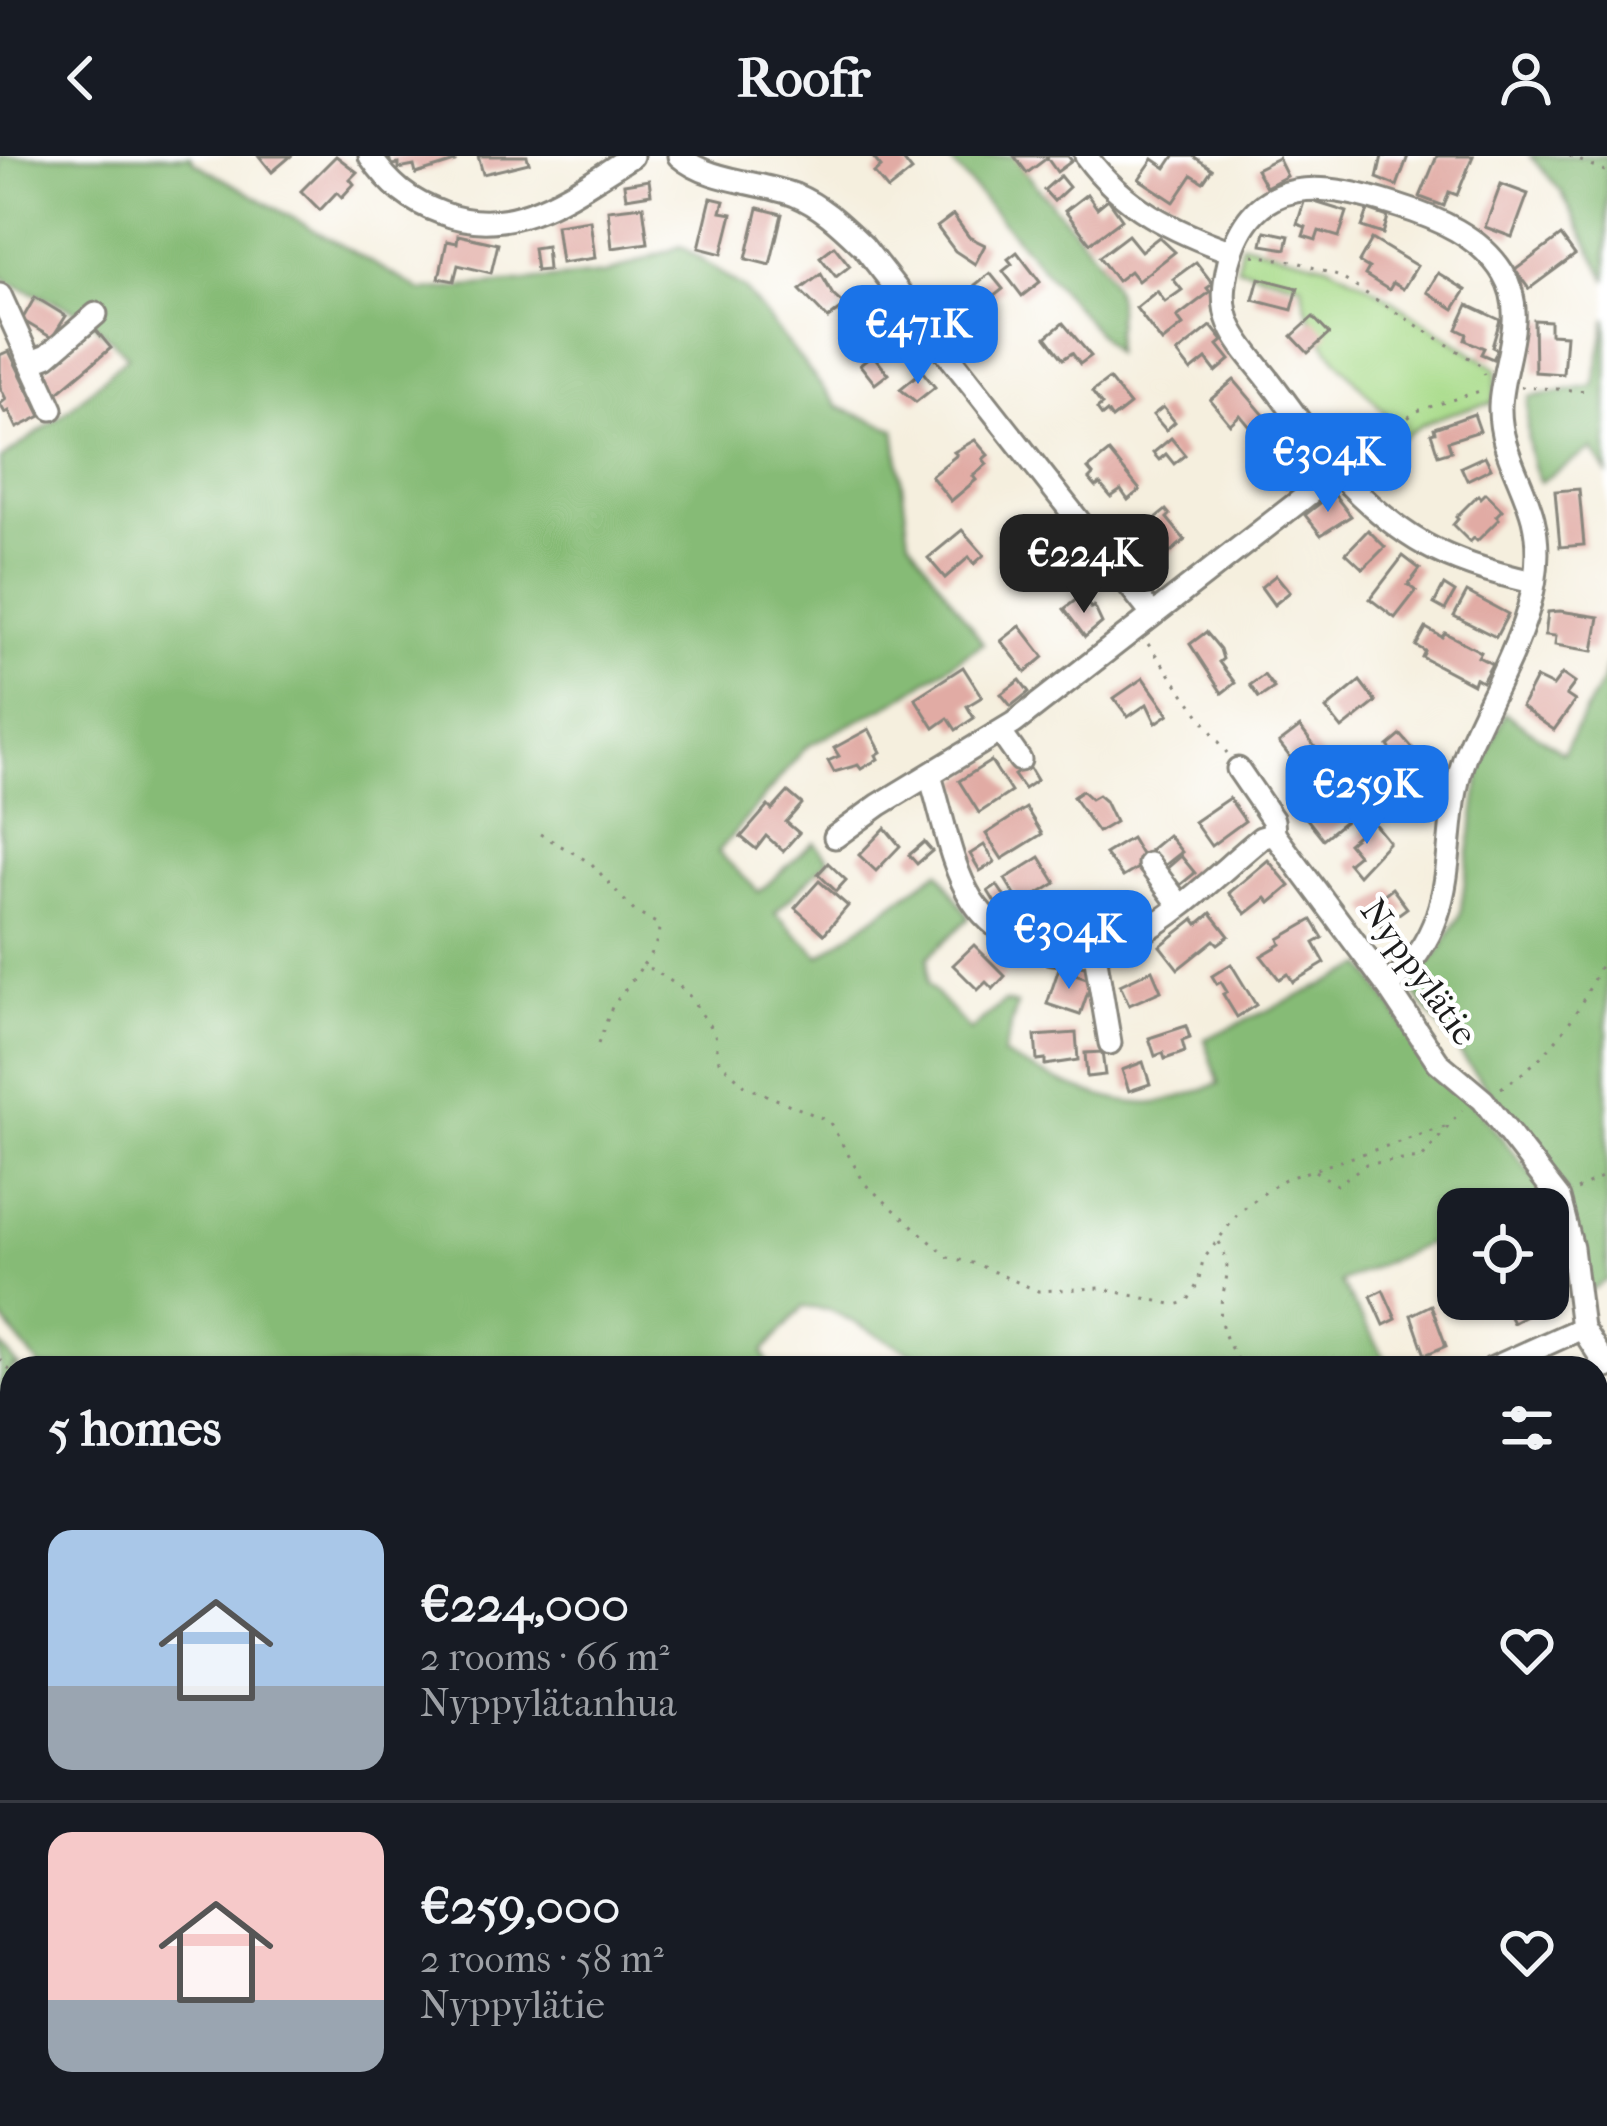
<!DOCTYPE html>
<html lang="en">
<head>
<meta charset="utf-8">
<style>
  body { margin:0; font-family:"IM FELL French Canon",serif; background:#20242c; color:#f1f3f6; height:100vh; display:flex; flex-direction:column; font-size:45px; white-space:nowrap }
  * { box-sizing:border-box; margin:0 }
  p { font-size:39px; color:#9ea1a6 }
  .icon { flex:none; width:66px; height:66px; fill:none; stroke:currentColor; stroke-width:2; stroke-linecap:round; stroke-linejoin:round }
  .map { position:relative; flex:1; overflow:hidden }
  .panel { position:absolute; left:0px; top:1200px; width:1608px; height:771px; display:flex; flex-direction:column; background:#171b24; border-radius:36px 36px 0 0; box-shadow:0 3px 9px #0004 }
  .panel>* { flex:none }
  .controls { position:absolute; left:1437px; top:1032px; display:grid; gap:24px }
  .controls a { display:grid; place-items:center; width:132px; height:132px; border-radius:24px; background:#171b24; box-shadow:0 3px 9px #0004; font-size:60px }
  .price { position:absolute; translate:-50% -102px; padding:0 27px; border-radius:24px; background:#1a73e8; color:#fff; font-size:39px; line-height:78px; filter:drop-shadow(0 3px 6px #0008) }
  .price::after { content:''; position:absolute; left:50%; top:72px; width:36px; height:27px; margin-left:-18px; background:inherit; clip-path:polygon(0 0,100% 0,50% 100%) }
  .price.active { background:#222; color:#fff }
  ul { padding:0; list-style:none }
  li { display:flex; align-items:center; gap:36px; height:300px; padding:0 48px }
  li+li { border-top:3px solid #363941 }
  li span { display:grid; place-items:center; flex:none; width:336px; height:240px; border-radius:24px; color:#555 }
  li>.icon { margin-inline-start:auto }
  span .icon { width:144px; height:144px; fill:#fffc; stroke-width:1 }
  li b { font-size:51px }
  h2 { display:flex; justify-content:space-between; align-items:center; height:144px; padding:0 48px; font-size:51px }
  header { display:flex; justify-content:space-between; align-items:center; height:156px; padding:0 48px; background:#171b24; font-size:54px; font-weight:800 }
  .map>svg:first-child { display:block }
  .green { fill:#a9db8a; stroke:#627c53; stroke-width:3 }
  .forest { fill:#86bb76; stroke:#516c49; stroke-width:3 }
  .building { fill:#e1aba4 }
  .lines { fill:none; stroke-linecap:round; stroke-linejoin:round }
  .minor-casing { stroke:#88867d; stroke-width:27 }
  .path { stroke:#88867d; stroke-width:3; stroke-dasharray:3 9; stroke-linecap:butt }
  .minor { stroke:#fff; stroke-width:21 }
  .labels { text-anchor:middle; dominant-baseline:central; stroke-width:9; stroke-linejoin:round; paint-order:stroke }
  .street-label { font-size:36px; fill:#1c1c1c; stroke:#fff }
</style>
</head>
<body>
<header><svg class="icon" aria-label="back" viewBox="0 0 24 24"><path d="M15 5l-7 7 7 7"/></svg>Roofr<svg class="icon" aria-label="person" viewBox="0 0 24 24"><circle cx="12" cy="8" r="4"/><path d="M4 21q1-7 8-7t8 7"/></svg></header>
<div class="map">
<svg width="1607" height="1970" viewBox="0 0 1607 1970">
  <rect width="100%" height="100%" fill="#fff"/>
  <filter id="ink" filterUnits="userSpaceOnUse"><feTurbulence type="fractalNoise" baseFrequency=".00833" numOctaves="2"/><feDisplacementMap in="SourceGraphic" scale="24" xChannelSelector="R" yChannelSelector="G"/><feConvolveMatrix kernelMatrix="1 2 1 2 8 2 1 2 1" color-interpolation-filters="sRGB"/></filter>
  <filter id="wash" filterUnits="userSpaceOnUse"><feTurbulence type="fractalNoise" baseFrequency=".004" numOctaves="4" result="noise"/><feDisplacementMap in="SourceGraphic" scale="48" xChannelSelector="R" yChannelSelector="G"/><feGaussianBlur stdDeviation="2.7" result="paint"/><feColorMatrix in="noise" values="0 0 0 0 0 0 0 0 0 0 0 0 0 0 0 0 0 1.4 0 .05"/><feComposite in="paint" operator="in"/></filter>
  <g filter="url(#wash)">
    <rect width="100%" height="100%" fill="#f5efde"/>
    <!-- green -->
    <g class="green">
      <path d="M 1242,87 L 1327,108 L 1372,131 L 1497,213 L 1494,247 C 1424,260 1411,274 1356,316 L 1339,300 L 1385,257 C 1353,219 1305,181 1302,128 L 1237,111 Z"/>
      <polygon points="12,1445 12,1598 0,1595 0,1481"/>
    </g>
    <!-- forest -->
    <g class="forest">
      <path d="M 0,0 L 190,0 L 194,6 L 422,135 L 605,118 L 681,90 L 744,133 L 838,251 L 895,273 L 909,383 L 983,487 L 898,544 L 806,591 L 718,696 L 759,736 L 814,686 L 829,703 L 775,757 L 820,800 L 939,715 L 969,762 L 928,801 L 927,828 L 970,875 L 1004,846 L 1017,849 L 1003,899 C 1043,919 1111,952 1156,947 C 1176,944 1199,934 1219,928 L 1205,883 L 1365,810 L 1434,915 L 1458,929 L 1547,1037 L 1506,1053 L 1458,1053 L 1458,1074 L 1340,1126 L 1391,1212 L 941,1212 L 830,1154 L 803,1151 L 763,1196 L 771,1212 L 41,1212 L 0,1160 L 0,304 L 65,257 L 128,200 L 84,158 L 12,128 L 0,120 Z"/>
      <path d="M 946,0 L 1015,0 C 1037,39 1108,101 1116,139 C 1120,155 1114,179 1114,196 Z"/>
      <polygon points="1530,0 1607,0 1607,125 1561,35"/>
      <path d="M 1607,162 L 1607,317 L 1592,293 L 1540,326 C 1527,303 1524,266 1530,241 L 1594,230 Z"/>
      <polygon points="1607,508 1607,1124 1589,1135 1564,1032 1406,827 1439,796 1460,759 1481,613 1505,557 1563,597 1603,523"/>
      <polygon points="0,1188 19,1212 12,1212 12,1412 0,1409"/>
      <polygon points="1596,1501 1607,1520 1607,1922 1596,1921"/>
      <polygon points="0,1621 12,1623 12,1716 0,1729"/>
      <polygon points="1337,1959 1448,1959 1434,1970 1343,1970"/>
    </g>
    <g id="blocks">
      <!-- building -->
      <g class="building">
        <polygon points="259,0 291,0 272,16"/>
        <polygon points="336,0 357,16 350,23 354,28 342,41 337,36 320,54 301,35"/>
        <polygon points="389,0 454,0 455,6 416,18 414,10 399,13 399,8 391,9"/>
        <polygon points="478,0 527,0 529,7 483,18"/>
        <polygon points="872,0 900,0 912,15 888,34 874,17 881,11"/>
        <polygon points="1014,0 1068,0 1072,5 1057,16 1047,2 1027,17"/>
        <polygon points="1174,0 1193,0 1212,13 1203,26 1192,19 1174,46 1139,23 1153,3 1166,12"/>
        <polygon points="1382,0 1408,0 1397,30 1377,22"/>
        <polygon points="1437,0 1473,0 1457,39 1449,36 1444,50 1420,41"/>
        <polygon points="1278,2 1287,20 1266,31 1256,13"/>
        <polygon points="1060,20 1069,31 1054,45 1044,34"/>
        <polygon points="649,24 651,38 626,42 624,28"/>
        <polygon points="1501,28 1528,38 1512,81 1485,71"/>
        <polygon points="1087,38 1097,52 1108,43 1122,63 1090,87 1065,55"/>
        <polygon points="711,42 724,45 721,56 732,58 722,98 699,92"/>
        <polygon points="1305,43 1347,56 1339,81 1319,75 1316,84 1303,80 1306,71 1297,68"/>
        <polygon points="643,50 648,87 612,92 608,54"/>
        <polygon points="758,52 782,58 770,109 746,103"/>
        <polygon points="1368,54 1388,61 1383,78 1362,71"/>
        <polygon points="953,59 969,81 985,89 975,108 955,95 937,71"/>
        <polygon points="590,64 595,102 561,107 556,69"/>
        <polygon points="1265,75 1289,80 1286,93 1262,89"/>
        <polygon points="458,79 498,88 491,117 458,109 454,125 439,122 447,85 457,87"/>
        <polygon points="1128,79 1141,95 1159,81 1175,96 1138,125 1130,115 1117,125 1099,101"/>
        <polygon points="1561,80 1575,99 1529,133 1515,114"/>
        <polygon points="1372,83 1417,110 1403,133 1393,127 1389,134 1365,119 1369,112 1359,106"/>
        <polygon points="546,90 548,114 536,115 533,92"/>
        <polygon points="834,90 850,110 836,121 820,101"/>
        <polygon points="1017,96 1040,126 1022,140 1003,115 1012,108 1008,103"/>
        <polygon points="1196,106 1213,128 1207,132 1210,136 1177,161 1183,169 1162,186 1136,152 1157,135 1165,146 1182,134 1173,123"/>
        <polygon points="990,117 1003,133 988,145 975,129"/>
        <polygon points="1438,117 1466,134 1454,153 1427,136"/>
        <polygon points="821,118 833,139 845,150 828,163 800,134"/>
        <polygon points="1259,122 1298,132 1292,154 1253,144"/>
        <polygon points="971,140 991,165 973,179 949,149 958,142 962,147"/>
        <polygon points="35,141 66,160 52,182 22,164"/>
        <polygon points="1468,149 1500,164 1492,191 1498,194 1493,203 1481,198 1484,192 1465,184 1467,178 1457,173"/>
        <polygon points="1313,161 1329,178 1308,197 1292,180"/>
        <polygon points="1534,164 1550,165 1550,178 1566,179 1563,218 1535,216"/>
        <polygon points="1063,167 1091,200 1080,208 1072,197 1063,203 1046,181"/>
        <polygon points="1211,170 1223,185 1218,189 1230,204 1216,216 1206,203 1191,215 1177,197"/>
        <polygon points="96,174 111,192 57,237 41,218"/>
        <polygon points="9,195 41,260 17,272 9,255 5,257 0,248 6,243 0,231 0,199"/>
        <polygon points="873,199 888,218 875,228 860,209"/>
        <polygon points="922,215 935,231 916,246 900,233"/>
        <polygon points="1109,223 1130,249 1112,263 1107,256 1102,260 1097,253 1102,249 1092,236"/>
        <polygon points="1234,224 1264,259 1250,271 1240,259 1230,268 1210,244"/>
        <polygon points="1163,251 1175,266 1166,274 1153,259"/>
        <polygon points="1474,258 1480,275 1448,285 1451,295 1438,299 1431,277 1435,276 1434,272"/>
        <polygon points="1292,278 1316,308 1286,333 1262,303"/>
        <polygon points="1171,282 1185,299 1174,308 1166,298 1159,304 1153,297"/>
        <polygon points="975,284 988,299 983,303 987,308 973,320 976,324 951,345 931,320 957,299 954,296"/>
        <polygon points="1109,296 1140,334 1128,344 1121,334 1111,341 1100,328 1096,331 1089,323 1093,319 1088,313"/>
        <polygon points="1485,300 1491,312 1467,324 1461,311"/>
        <polygon points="1579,333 1584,389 1560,391 1555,335"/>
        <polygon points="1333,337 1351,360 1321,379 1305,359"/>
        <polygon points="1485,337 1502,354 1496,360 1499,363 1477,385 1474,382 1470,386 1453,369 1458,363 1456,361 1478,339 1480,342"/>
        <polygon points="1166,354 1170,359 1167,362 1185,384 1167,399 1149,376 1159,368 1155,363"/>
        <polygon points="962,374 984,399 974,408 969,401 945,422 928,402"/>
        <polygon points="1368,374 1385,391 1363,413 1346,397"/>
        <polygon points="1043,390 1061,413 1049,427 1044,426 1026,404"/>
        <polygon points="1403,400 1420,413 1408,429 1416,435 1395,462 1370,443"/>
        <polygon points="1276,419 1290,436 1274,449 1261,431"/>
        <polygon points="1444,429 1455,436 1445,454 1434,448"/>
        <polygon points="1467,436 1508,458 1496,481 1454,460"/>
        <polygon points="1081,440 1091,452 1094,450 1102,467 1085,481 1064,453"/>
        <polygon points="1560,455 1599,461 1593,495 1555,489 1556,480 1545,479 1548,456"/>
        <polygon points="1020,470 1044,501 1026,516 1001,485"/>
        <polygon points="1426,472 1442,481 1445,477 1481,496 1478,501 1492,508 1482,526 1475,522 1473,528 1422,501 1425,495 1416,490"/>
        <polygon points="1206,476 1220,493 1223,503 1219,506 1235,527 1222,537 1190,488"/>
        <polygon points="963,511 982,541 967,550 974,562 956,574 948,562 934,572 915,542"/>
        <polygon points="1562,518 1575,527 1566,539 1575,545 1554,574 1521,551 1536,522 1553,530"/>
        <polygon points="1264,519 1274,532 1259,542 1250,529"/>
        <polygon points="1143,522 1169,558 1156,567 1147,548 1128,561 1114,542"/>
        <polygon points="1020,524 1029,536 1011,550 1001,538"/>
        <polygon points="1360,525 1376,546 1342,573 1326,553"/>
        <polygon points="1300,571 1323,602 1319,605 1322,609 1306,621 1279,587"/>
        <polygon points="869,573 881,596 876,599 878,603 861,613 858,609 834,616 828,605 839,600 834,592"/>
        <polygon points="1401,579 1437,620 1434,622 1437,626 1416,643 1383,602 1392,595 1388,590"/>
        <polygon points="991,605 1011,636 979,657 959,625"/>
        <polygon points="1028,609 1037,624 1024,633 1014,619"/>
        <polygon points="1082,635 1091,643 1098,639 1105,645 1115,666 1098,676 1073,641"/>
        <polygon points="788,636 802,648 786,666 799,677 783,695 766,680 756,693 741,681 768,650 772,654"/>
        <polygon points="1337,639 1346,650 1351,645 1359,654 1323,683 1307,663"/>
        <polygon points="1229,642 1245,665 1211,690 1194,666"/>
        <polygon points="1026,652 1042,678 1002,703 986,678"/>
        <polygon points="1373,666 1389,686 1358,719 1348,707 1358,699 1348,687"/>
        <polygon points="885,672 900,690 876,715 859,699"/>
        <polygon points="1168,679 1182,696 1163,711 1150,694"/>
        <polygon points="1131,682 1146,707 1123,721 1105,698"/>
        <polygon points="924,686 932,695 917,708 909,699"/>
        <polygon points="984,689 995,706 980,715 970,698"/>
        <polygon points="1181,700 1195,717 1179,730 1165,714"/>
        <polygon points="1040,701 1056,727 1021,749 1005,723"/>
        <polygon points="1268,704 1290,730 1270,747 1266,742 1246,758 1229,737"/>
        <polygon points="828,707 846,724 836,735 818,718"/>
        <polygon points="819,725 848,750 824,778 795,752"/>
        <polygon points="997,729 1009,747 999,753 988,735"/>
        <polygon points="1392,732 1407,752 1381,771 1366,752"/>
        <polygon points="1211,757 1229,780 1218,788 1214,784 1178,813 1160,790 1194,763 1198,768"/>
        <polygon points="1312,764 1323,782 1314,787 1325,807 1293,826 1288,818 1279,823 1261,800 1281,788 1279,783"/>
        <polygon points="974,789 1005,820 993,833 986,826 978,834 953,809"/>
        <polygon points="1231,808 1256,849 1237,861 1223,838 1227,836 1221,826 1217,828 1212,820"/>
        <polygon points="1059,812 1092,824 1080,859 1047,848"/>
        <polygon points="1152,814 1161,835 1129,849 1120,829"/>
        <polygon points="1186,870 1190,882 1182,885 1185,896 1165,903 1163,897 1155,900 1149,882"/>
        <polygon points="1076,877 1078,904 1045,909 1045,903 1037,904 1035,880"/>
        <polygon points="1102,896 1105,919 1087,921 1085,897"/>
        <polygon points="1143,906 1150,928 1129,935 1122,914"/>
        <polygon points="1548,1128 1557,1143 1513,1167 1505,1151 1514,1147 1516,1151 1528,1146 1527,1143 1548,1143"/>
        <polygon points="1383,1134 1396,1163 1384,1169 1371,1140"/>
        <polygon points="1431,1149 1446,1190 1425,1199 1411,1159"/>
        <polygon points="1607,1260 1607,1295 1602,1298 1596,1288 1596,1267"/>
        <polygon points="1596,1384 1607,1399 1607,1414 1599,1420"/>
        <polygon points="843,1959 880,1959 882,1963 864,1970 837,1970 834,1963"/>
        <polygon points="1278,1959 1312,1959 1317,1970 1254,1970"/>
      </g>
    </g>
  </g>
  <g filter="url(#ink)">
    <use href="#blocks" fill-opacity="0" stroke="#88867d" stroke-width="3"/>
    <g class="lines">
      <!-- minor casing -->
      <g class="minor-casing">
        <g id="minor">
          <path d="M 370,0 C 390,29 409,45 442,57 C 514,85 573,36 632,0"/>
          <path d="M 679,0 C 709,26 758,25 795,39 C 822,50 842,70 863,90 L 1151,457"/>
          <path d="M 1086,0 C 1123,51 1173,75 1232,96"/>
          <polyline points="0,139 52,253"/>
          <polyline points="31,206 47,200 96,158"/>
          <path d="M 1337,316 C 1315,287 1294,257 1272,228 C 1258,209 1239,190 1230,169 C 1221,148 1224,127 1229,106 C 1253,14 1327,27 1398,50 C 1437,62 1480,80 1503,117 C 1529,160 1502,205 1500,250 C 1499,293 1523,324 1533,363 C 1552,441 1499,519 1470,587 C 1432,676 1474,754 1388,831"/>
          <polyline points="1001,577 1020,604"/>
          <polyline points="1238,613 1273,664 1274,678"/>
          <path d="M 930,620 C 943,660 950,709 972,744 C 986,765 1006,780 1029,790 C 1117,827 1198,733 1261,682 L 1274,678 L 1388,831 L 1438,906 L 1483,944 L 1559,1042 L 1572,1092 L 1582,1172 L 1607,1211"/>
          <path d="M 835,681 L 879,649 L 1014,567 L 1337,316 C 1400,383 1443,406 1533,426"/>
          <polyline points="1149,708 1179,748"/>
          <polyline points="1095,798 1110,887"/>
          <polyline points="1493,1212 1582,1172"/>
          <polyline points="0,1418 12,1420"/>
          <polyline points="0,1449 12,1442"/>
          <polyline points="0,1818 12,1828"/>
          <polyline points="159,1959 172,1970"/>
          <polyline points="376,1959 379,1970"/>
          <polyline points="494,1959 498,1970"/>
          <polyline points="990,1959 993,1970"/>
          <polyline points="1064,1970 1089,1959"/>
        </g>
      </g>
      <!-- path -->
      <g class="path">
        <polyline points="1569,0 1607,16"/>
        <polyline points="1253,99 1298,106 1340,121 1480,209 1484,219"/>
        <polyline points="1520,231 1590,235"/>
        <polyline points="1350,304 1417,255 1483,234"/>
        <polyline points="1148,488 1227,597"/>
        <path d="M 540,678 L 591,707 L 635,756 L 658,768 C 662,783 649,800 641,812"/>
        <polyline points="598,888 612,851 641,812 652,813 686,835 715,878 719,905 747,931 829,965 865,1028 948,1101 976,1108 1038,1135 1100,1132 1175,1149 1187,1146 1198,1127 1203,1104 1239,1056 1268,1034 1285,1023 1445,971"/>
        <path d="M 1501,932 C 1556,898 1582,852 1607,794"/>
        <polyline points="1315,1015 1337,1029 1366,1008 1422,1002 1462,954"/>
        <polyline points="1577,1034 1607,1018"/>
        <path d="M 1219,1086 C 1238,1120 1217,1133 1221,1165 C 1224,1182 1234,1198 1242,1212"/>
        <polyline points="0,1203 12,1217"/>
        <polyline points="1596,1578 1607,1590"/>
        <polyline points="0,1612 12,1616"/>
        <polyline points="421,1959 423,1970"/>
        <polyline points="1183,1962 1213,1961 1226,1970"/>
      </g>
      <!-- minor -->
      <use href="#minor" class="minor"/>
    </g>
  </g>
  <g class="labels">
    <!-- street labels -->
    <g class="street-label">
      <text transform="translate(1419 816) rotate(54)">Nyppylätie</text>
    </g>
  </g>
</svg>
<div class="controls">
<a><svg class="icon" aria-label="locate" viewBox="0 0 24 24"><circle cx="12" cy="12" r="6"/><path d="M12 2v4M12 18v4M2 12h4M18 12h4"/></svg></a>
</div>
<b class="price" style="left:918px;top:231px">€471K</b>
<b class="price" style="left:1328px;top:359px">€304K</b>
<b class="price active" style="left:1084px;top:460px">€224K</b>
<b class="price" style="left:1367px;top:691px">€259K</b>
<b class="price" style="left:1069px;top:836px">€304K</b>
<section class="panel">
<h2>5 homes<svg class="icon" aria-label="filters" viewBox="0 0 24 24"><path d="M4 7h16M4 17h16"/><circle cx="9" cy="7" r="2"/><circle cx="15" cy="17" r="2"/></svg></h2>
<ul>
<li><span style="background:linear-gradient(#a9c7e8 65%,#9aa5b1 0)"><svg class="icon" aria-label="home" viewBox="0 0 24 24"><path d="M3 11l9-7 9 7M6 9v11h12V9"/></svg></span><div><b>€224,000</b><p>2 rooms · 66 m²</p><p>Nyppylätanhua</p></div><svg class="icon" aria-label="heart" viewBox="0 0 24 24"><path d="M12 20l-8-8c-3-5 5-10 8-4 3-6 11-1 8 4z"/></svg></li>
<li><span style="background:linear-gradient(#f6c9c9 70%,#9aa5b1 0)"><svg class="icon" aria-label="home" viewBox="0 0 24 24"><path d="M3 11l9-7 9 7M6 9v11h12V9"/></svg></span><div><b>€259,000</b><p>2 rooms · 58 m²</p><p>Nyppylätie</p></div><svg class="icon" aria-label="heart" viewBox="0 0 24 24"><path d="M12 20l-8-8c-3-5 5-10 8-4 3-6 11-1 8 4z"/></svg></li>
</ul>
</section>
</div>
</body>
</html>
